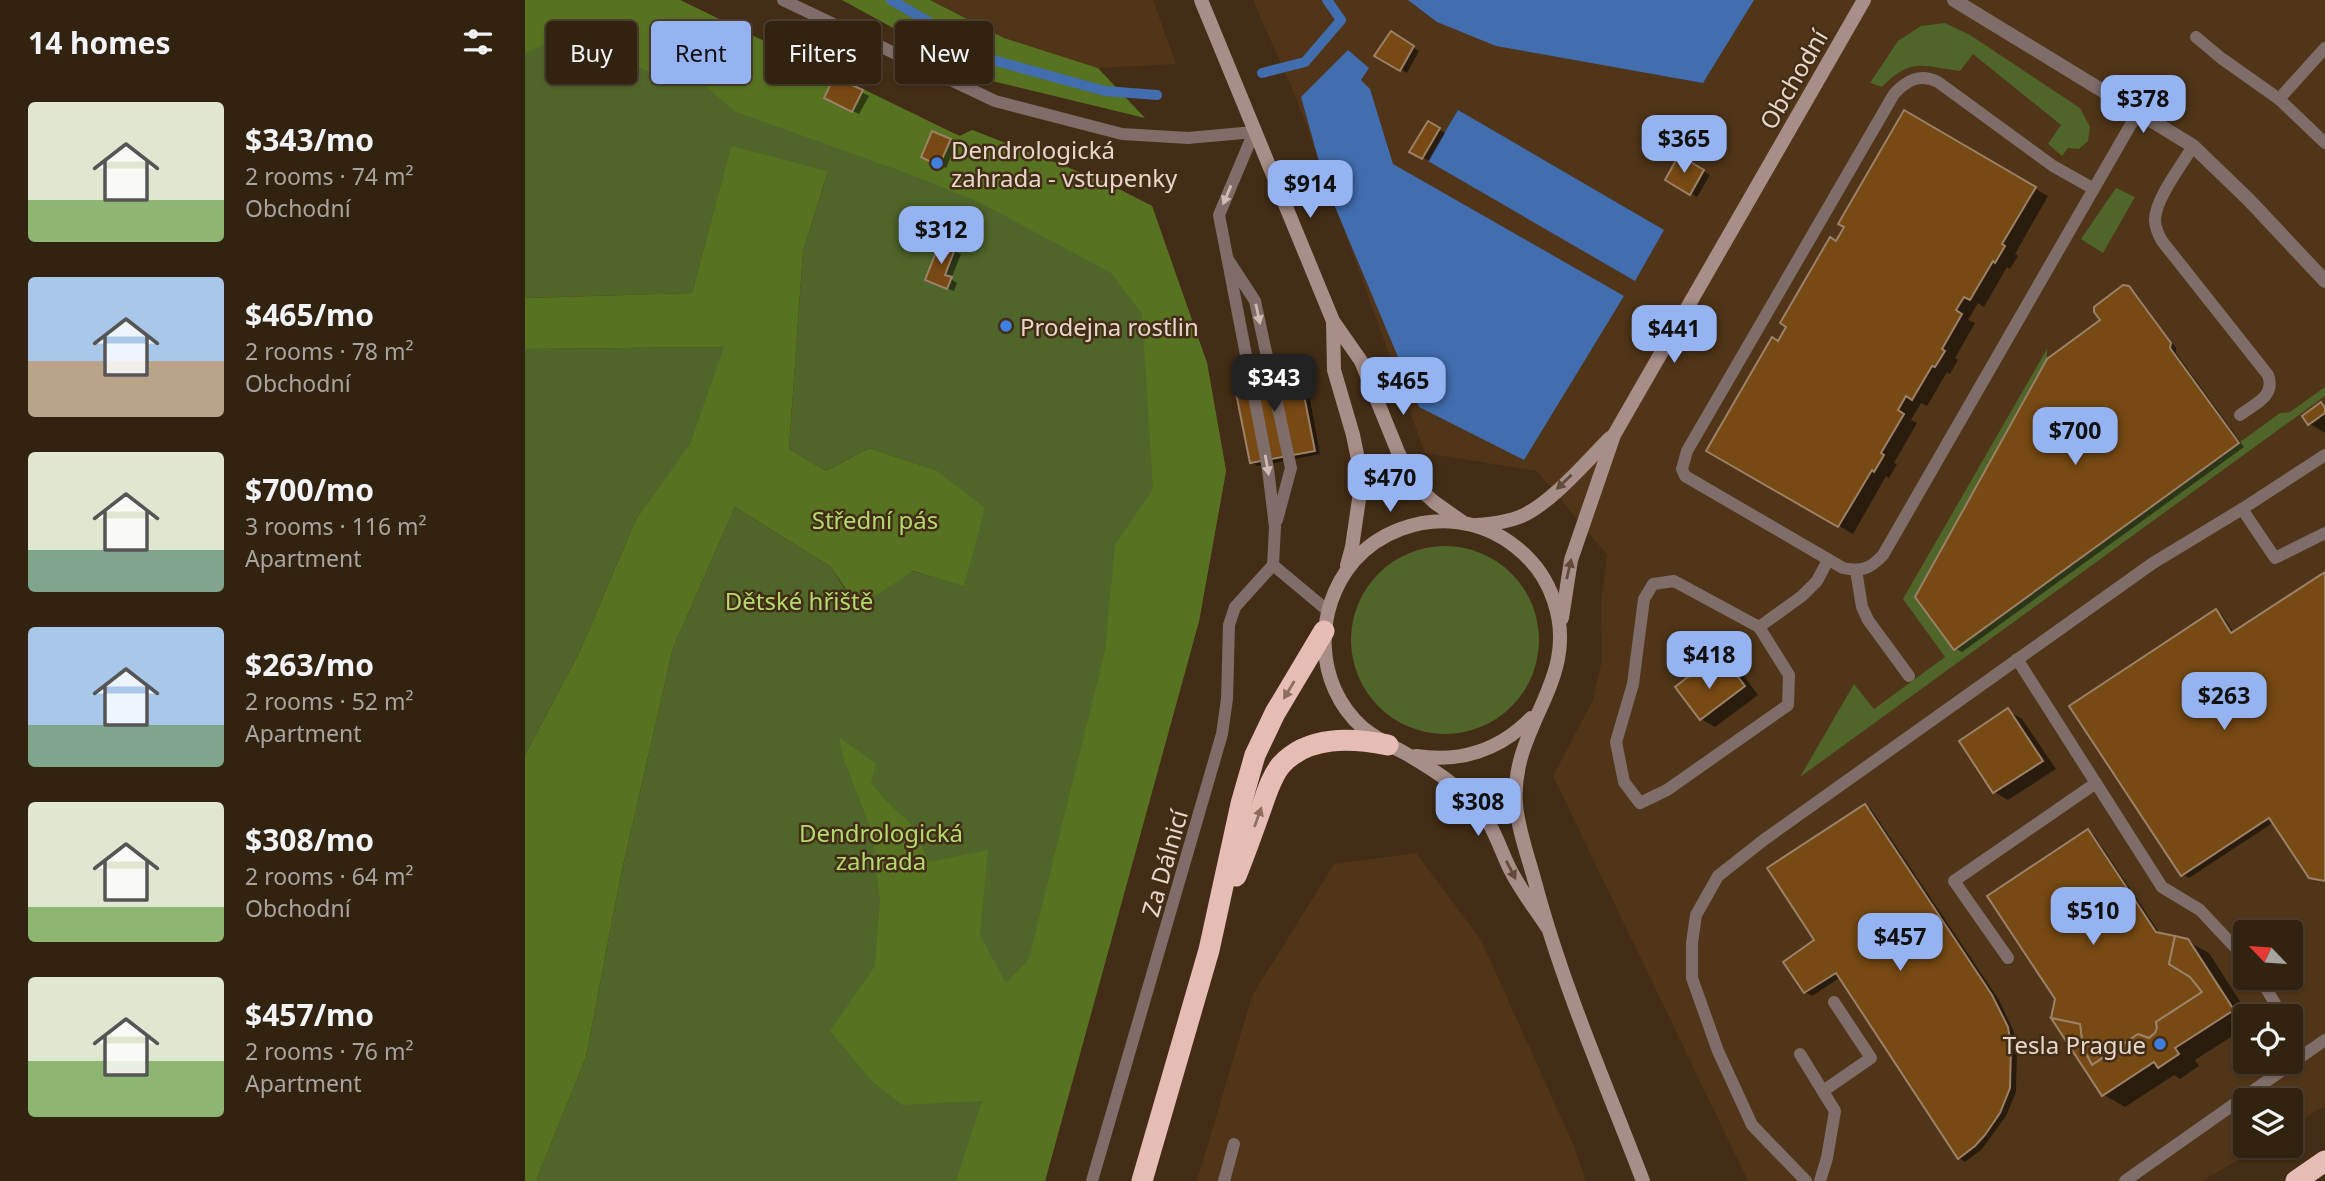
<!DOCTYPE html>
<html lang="en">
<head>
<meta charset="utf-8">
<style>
  body { margin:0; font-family:"Noto Sans",sans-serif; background:#3d2f1e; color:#f1f3f6; height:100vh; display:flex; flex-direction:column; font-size:26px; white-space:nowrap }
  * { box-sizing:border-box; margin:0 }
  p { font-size:23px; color:#a8a49f }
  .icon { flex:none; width:38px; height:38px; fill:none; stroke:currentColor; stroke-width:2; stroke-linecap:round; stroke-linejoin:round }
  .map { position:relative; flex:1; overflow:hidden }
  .details { display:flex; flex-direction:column; background:#322210; width:525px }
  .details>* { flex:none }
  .guide { position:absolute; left:21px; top:21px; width:665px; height:63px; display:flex; gap:14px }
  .needle { width:46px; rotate:295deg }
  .fabs { position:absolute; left:1708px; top:920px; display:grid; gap:14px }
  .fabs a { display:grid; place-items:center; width:70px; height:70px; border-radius:7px; background:#322210; box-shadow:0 2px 5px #0004,0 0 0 2px #4d3f30; font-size:35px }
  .price { position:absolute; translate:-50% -60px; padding:0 16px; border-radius:14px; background:#95b2f1; color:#111; font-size:23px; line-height:46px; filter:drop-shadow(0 2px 4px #0008) }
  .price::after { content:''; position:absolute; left:50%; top:42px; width:21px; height:16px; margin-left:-10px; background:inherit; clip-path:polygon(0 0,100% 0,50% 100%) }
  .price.selected { background:#222; color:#fff }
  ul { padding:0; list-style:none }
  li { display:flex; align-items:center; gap:21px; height:175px; padding:0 28px }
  li span { display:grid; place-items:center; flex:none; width:196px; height:140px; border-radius:7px; color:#555 }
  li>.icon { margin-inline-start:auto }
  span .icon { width:84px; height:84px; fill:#fffc; stroke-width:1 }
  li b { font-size:30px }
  h2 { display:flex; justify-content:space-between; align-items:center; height:84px; padding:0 28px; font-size:30px }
  .chip { padding:0 24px; border-radius:7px; background:#322210; box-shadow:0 2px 5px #0004,0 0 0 2px #4d3f30; font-size:24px; line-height:63px }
  .chip.selected { background:#95b2f1; color:#111 }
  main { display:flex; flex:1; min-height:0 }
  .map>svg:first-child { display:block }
  .built { fill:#503518; fill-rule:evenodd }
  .green { fill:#50652a }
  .forest { fill:#577220 }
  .water { fill:#426dae }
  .shadow { fill:#0007 }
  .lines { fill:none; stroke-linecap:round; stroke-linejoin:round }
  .stream { stroke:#426dae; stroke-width:10 }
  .building { fill:#774913; stroke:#9b8168; stroke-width:2 }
  .lane { stroke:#7e6d69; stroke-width:12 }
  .street { stroke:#7e6d69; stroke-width:14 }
  .secondary { stroke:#a88e88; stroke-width:14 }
  .highway { stroke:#e5bdb4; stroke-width:21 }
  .oneway { fill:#ccbcb2 }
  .oneway2 { fill:#614a38 }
  .oneway3 { fill:#8c6e5d }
  .shop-dot { fill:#3f7fe0; stroke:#432d16; stroke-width:2.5 }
  .labels { text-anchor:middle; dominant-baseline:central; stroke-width:5; stroke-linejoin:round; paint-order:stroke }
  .street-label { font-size:24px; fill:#e6d7ca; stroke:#432d16 }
  .poi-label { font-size:24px; fill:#e6d7ca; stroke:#432d16; text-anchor:start }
  .park-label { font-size:24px; fill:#b2da6e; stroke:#432d16 }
</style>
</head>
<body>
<main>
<section class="details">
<h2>14 homes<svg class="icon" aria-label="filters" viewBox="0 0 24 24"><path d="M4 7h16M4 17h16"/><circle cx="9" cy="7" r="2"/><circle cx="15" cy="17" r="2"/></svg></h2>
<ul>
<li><span style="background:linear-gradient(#dfe7d0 70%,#8fb573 0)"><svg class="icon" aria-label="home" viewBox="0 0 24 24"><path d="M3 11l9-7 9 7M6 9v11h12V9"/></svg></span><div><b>$343/mo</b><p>2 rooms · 74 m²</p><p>Obchodní</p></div></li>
<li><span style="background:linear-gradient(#a9c7e8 60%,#b9a48a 0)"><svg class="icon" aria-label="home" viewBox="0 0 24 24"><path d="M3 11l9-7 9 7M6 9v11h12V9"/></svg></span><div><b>$465/mo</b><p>2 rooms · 78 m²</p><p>Obchodní</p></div></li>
<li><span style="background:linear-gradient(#dfe7d0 70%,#7fa58c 0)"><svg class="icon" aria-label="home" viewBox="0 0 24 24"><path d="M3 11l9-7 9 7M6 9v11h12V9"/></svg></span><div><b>$700/mo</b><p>3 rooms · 116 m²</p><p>Apartment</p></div></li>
<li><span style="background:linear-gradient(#a9c7e8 70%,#7fa58c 0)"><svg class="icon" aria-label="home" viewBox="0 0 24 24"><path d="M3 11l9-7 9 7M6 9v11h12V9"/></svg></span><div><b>$263/mo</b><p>2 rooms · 52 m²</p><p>Apartment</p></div></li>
<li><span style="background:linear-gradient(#dfe7d0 75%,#8fb573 0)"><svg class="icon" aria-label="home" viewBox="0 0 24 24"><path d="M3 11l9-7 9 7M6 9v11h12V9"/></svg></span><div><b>$308/mo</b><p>2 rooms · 64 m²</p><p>Obchodní</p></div></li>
<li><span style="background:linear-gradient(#dfe7d0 60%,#8fb573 0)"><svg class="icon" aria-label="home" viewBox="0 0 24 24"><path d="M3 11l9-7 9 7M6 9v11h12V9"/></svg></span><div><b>$457/mo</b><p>2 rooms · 76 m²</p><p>Apartment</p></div></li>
</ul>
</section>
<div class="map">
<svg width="1800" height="1181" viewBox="0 0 1800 1181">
  <rect width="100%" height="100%" fill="#432d16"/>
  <!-- built -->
  <g class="built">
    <polygon points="405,0 628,0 651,64 573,68 479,38"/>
    <path d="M 728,0 L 1800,0 L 1800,1105 L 1766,1128 L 1766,1101 L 1720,1101 L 1720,1146 L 1737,1146 L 1677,1181 L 1223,1181 L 1028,776 L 1068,700 L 1077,660 L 1076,604 L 1082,555 L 1012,471 L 900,453 L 772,100 ZM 1720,933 L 1766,933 L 1766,978 L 1720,978 ZM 1720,1017 L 1766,1017 L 1766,1062 L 1720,1062 Z"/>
    <polygon points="891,853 956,940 1049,1146 1061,1181 672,1181 727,996 809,864"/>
  </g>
  <!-- green -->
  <g class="green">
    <polygon points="0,0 155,0 426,132 435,136 447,130 580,182 627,206 682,363 701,471 674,621 520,1181 11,1181 61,1057 95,879 148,648 210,507 306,567 321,591 387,571 439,585 411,470 344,448 301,471 264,449 278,251 303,171 206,147 167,293 0,298"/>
    <path d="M 1420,23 L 1445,35 L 1555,108 L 1565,127 L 1563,141 L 1554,149 L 1543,148 L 1537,156 L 1523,144 L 1536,125 L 1448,54 L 1435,71 C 1400,67 1387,56 1357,87 L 1345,83 L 1373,41 L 1396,26 Z"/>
    <polygon points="1591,188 1610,197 1578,253 1556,239"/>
    <polygon points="200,347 165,445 111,519 55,651 0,755 0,349"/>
    <polygon points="1522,349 1522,359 1390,597 1429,650 1755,413 1765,412 1800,387 1800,396 1275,777 1329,684 1349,709 1420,657 1378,599"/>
    <circle cx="920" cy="640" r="94"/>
  </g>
  <!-- forest -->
  <g class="forest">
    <polygon points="0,0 155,0 426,132 435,136 447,130 580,182 627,206 682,363 701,471 674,621 520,1181 431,1181 457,1101 377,1105 347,1081 305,1031 350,966 355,900 347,832 318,757 314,737 351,764 346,783 359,799 387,825 404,862 463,850 455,935 481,983 504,959 580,651 590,545 628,489 617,314 586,273 454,202 384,174 211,112 180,86 120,70 45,33 0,53"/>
    <polygon points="317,0 405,0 479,38 573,68 620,118 463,80"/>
    <polygon points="206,146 303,171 278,251 264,449 301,471 344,448 411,470 460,508 439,586 388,571 352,595 322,591 306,567 210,507 148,648 95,879 61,1057 11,1181 0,1181 0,755 55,651 111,519 165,444 199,347 0,349 0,298 167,293"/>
  </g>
  <!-- water -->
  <g class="water">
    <polygon points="883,0 1229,0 1178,83 971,46 912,22"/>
    <polygon points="823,50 844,68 836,80 845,89 868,164 1099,296 999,460 894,407 800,183 776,97"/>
    <polygon points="933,110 1139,230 1110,281 903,161"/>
  </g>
  <!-- shadow -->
  <g class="shadow">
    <polygon points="866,33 894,51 882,73 851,55"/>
    <polygon points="310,79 344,96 334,114 307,101"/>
    <polygon points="1379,112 1523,196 1490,254 1493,256 1485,269 1482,267 1459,307 1453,303 1443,320 1450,323 1430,358 1433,360 1425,374 1422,372 1402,406 1396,403 1386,420 1392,423 1369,463 1372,464 1364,478 1361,476 1328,534 1184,450 1254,344 1312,244"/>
    <polygon points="904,123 920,133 904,161 887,151"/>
    <polygon points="425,141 431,144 421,168 404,160"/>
    <polygon points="1155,158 1185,175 1172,197 1142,179"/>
    <polygon points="416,245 436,254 426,279 432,283 429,291 408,283"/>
    <polygon points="1603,288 1610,292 1651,348 1651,353 1719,447 1437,652 1431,649 1577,320"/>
    <polygon points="773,367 780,371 795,454 733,466 726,462"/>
    <polygon points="1796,404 1800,406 1800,433 1785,424 1779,417"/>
    <polygon points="1800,574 1800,882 1785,877 1749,822 1664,878 1657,874 1691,611 1697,615 1709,633"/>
    <polygon points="1204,667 1218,675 1233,695 1190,727 1176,719 1173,671 1187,680"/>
    <polygon points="1483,711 1497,719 1531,769 1483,800 1469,792"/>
    <polygon points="1340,806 1346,809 1474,1000 1489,1032 1492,1049 1491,1092 1481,1116 1457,1149 1440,1162 1434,1158 1316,977 1287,996 1280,992 1292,941"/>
    <polygon points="1563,831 1569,835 1636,935 1662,941 1684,953 1725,1017 1720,1017 1720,1028 1670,1060 1674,1066 1655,1079 1649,1075 1600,1107 1579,1095 1530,1021"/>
  </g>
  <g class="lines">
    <!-- stream -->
    <g class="stream">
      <polyline points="366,0 471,61 580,91 632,95"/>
      <polyline points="737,73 780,62 816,20 802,0"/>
    </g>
  </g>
  <!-- building -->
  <g class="building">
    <polygon points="866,31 889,46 875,71 849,56"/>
    <polygon points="309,77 338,90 327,112 299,98"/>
    <polygon points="1379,110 1511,187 1477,244 1480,246 1470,263 1468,261 1445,300 1439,297 1431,310 1437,314 1417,349 1420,351 1410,367 1407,366 1387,400 1381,396 1373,410 1379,414 1356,453 1359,455 1349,472 1347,470 1313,527 1181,451 1247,337 1253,341 1261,327 1255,323 1305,237 1311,241 1319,227 1313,224"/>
    <polygon points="903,121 915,128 897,159 884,152"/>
    <polygon points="407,131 426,139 414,166 396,157"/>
    <polygon points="1154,155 1179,170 1165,195 1140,180"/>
    <polygon points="415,242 430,249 420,275 427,277 422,289 400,280"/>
    <polygon points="1598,285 1604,286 1646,343 1645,348 1714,443 1429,650 1390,597 1522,359 1575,320 1569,312 1569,307"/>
    <polygon points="773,365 790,451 725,463 708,378"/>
    <polygon points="1796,402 1800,408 1800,413 1783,425 1777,416"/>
    <polygon points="1800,572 1800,881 1784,878 1744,818 1656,876 1544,706 1691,609 1706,633"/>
    <polygon points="1204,665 1220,686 1175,720 1150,687 1173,669 1182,682"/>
    <polygon points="1483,708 1518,761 1468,793 1434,741"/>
    <polygon points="1340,804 1467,995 1483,1027 1486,1045 1485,1088 1475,1113 1460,1135 1450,1146 1433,1159 1311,973 1279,993 1258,962 1289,940 1242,868"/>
    <polygon points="1563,829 1631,932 1650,936 1644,964 1665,977 1677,992 1631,1022 1632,1028 1630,1033 1624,1038 1613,1034 1567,1065 1558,1048 1555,1024 1526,1018 1530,999 1462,896"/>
    <polygon points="1650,936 1663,939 1709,1010 1650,1048 1654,1054 1633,1068 1629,1062 1577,1096 1526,1018 1555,1024 1558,1048 1567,1065 1613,1034 1624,1038 1630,1033 1632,1028 1631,1022 1677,992 1665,977 1644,964"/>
  </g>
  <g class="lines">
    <!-- lane -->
    <g class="lane">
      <polyline points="258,0 470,101 597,134 663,138 729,132 694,215 743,469 750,527 748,565 803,611"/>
      <polyline points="1671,37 1696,58 1754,99"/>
      <polyline points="1800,48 1754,99 1800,143"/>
      <path d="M 1668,146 C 1657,165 1630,199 1630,220 C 1630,228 1633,234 1637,241 L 1743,375 C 1751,396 1730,404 1715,415"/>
      <path d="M 1569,189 L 1528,166 L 1413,82 C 1395,73 1382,80 1369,94 L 1162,451 L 1157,469 L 1160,476 L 1318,568 C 1336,572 1345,569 1358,555 L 1613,112"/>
      <polyline points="704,261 730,301 766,468 752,520"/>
      <polyline points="1717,509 1750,558 1800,533"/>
      <polyline points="1331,570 1337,607 1343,620 1384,676"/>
      <polyline points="1234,627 1264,675 1263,705 1142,790 1115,803 1099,782 1091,742 1108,684 1119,599 1128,584 1149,581 1234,627 1277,596 1292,581 1303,560"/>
      <polyline points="1492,659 1637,887 1675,910 1720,958"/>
      <polyline points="1483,958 1429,881 1571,783"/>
      <polyline points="1735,978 1758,1017"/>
      <polyline points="1766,1031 1778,1055"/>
      <polyline points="1275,1054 1310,1111 1302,1158 1295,1181"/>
      <polyline points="1298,1091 1346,1058 1309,1002"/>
      <polyline points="567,1181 697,734 702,699 704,625 710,607 748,565"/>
      <polyline points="699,1181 709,1144"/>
      <polyline points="1281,1181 1227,1125 1193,1051 1167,978 1167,943 1171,915 1193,876 1240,839 1628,563 1717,509 1800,455"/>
      <polyline points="1600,1181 1800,1040"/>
    </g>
    <!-- street -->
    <polyline class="street" points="1429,0 1668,146 1724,200 1800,281"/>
    <!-- secondary -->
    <g class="secondary">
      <polyline points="676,0 808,321 836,361 873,452 882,469 894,488 909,502 936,521"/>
      <polyline points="808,321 809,370 828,435 837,479 827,547 822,565"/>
      <path d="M 951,525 C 967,524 984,522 999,515 C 1029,500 1061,462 1085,438"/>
      <polyline points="1037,618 1046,560 1089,435 1339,0"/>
      <path d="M 891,756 C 935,763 975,750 1006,718"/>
      <path d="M 1022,927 C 1009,907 993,887 983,865 C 972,841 967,822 948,802 C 928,782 903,766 878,752 C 864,745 850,738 838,728 C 789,685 788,609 829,561 C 854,532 894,518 931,522 C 975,527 1015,558 1029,601 C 1056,681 985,725 991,804 C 993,830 1003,856 1010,882 C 1037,984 1080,1082 1118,1181"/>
    </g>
    <!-- highway -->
    <g class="highway">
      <path d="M 711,876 C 720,854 728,831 736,809 C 741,795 746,777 756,765 C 783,735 827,738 863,745"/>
      <polyline points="617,1181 684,950 716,804 730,755 750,713 799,631"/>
      <polyline points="1771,1181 1800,1161"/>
    </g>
  </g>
  <!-- one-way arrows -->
  <defs><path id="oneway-solid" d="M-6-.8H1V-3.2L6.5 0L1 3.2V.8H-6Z" transform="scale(1.75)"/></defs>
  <g class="oneway">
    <use href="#oneway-solid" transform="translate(702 195) rotate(113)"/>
    <use href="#oneway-solid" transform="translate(733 314) rotate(78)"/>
    <use href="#oneway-solid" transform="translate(742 465) rotate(80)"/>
  </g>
  <g class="oneway2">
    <use href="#oneway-solid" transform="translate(1039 482) rotate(136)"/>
    <use href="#oneway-solid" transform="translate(1044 569) rotate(-77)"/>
    <use href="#oneway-solid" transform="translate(986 870) rotate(63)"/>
  </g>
  <g class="oneway3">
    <use href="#oneway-solid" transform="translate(764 690) rotate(121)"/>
    <use href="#oneway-solid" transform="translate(733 817) rotate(-70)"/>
  </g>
  <!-- markers -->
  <g class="shop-dot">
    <circle cx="412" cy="163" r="7"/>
    <circle cx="481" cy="326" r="7"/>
    <circle cx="1635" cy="1044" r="7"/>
  </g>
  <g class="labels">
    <!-- street labels -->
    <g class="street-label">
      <text transform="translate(1268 79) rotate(-60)">Obchodní</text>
      <text transform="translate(639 863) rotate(-74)">Za Dálnicí</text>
    </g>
    <!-- poi labels -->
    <g class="poi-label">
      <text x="426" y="149">Dendrologická<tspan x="426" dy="28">zahrada - vstupenky</tspan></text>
      <text x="495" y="326">Prodejna rostlin</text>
      <text x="1621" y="1044" text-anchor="end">Tesla Prague</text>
    </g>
    <!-- park labels -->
    <g class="park-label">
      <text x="350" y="519">Střední pás</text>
      <text x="274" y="600">Dětské hřiště</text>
      <text x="356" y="832">Dendrologická<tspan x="356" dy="28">zahrada</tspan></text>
    </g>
  </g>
</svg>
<div class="fabs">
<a><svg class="needle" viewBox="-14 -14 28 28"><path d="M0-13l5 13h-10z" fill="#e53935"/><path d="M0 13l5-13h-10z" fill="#a8a49f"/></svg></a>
<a><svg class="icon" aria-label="locate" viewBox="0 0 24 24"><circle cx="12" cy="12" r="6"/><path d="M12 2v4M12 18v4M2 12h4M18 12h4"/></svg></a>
<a><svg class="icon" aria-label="layers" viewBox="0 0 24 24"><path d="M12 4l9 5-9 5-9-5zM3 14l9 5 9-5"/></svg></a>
</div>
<b class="price" style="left:1618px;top:135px">$378</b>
<b class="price" style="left:1159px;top:175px">$365</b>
<b class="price" style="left:785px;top:220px">$914</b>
<b class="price" style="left:416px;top:266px">$312</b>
<b class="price" style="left:1149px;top:365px">$441</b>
<b class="price selected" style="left:749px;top:414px">$343</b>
<b class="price" style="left:878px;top:417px">$465</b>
<b class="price" style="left:1550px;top:467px">$700</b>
<b class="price" style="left:865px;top:514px">$470</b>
<b class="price" style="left:1184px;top:691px">$418</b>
<b class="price" style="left:1699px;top:732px">$263</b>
<b class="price" style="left:953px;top:838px">$308</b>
<b class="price" style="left:1568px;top:947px">$510</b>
<b class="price" style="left:1375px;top:973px">$457</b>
<div class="guide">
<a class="chip">Buy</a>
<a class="chip selected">Rent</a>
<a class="chip">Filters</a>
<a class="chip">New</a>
</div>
</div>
</main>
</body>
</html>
